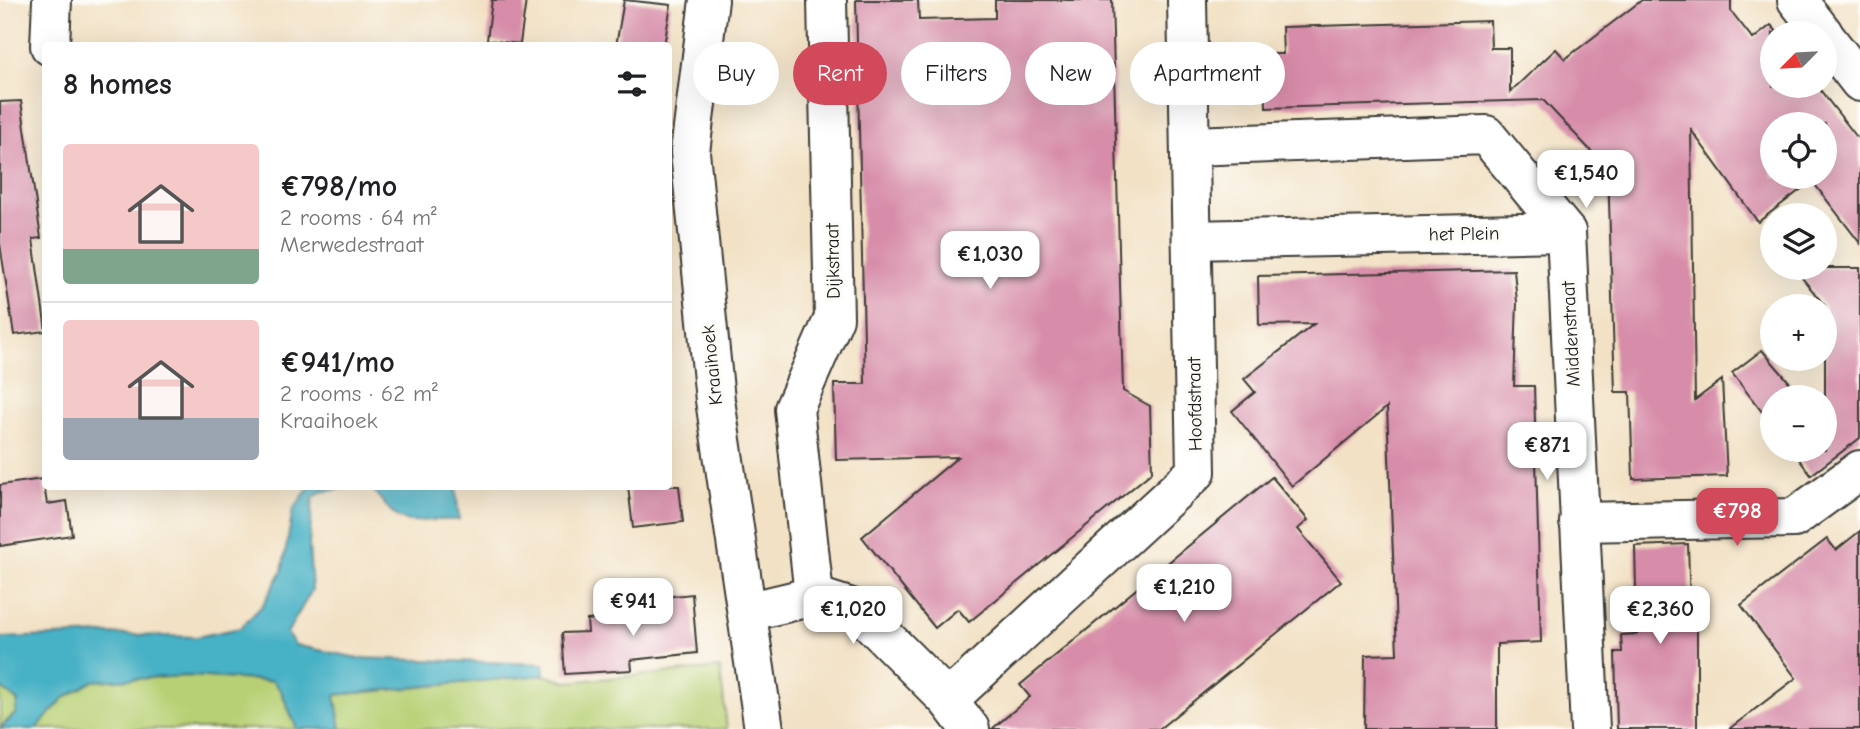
<!DOCTYPE html>
<html lang="en">
<head>
<meta charset="utf-8">
<style>
  body { margin:0; font-family:"Comic Neue",sans-serif; background:#f6f6f6; color:#202124; height:100vh; display:flex; flex-direction:column; font-size:26px; white-space:nowrap }
  * { box-sizing:border-box; margin:0 }
  p { font-size:23px; color:#757577 }
  .icon { flex:none; width:38px; height:38px; fill:none; stroke:currentColor; stroke-width:2; stroke-linecap:round; stroke-linejoin:round }
  .map { position:relative; flex:1; overflow:hidden }
  .sheet { position:absolute; left:42px; top:42px; width:630px; height:448px; display:flex; flex-direction:column; background:#fff; border-radius:7px; box-shadow:0 7px 28px #0002 }
  .sheet>* { flex:none }
  .hud { position:absolute; left:693px; top:42px; width:665px; height:63px; display:flex; gap:14px }
  .needle { width:46px; rotate:246deg }
  .tools { position:absolute; left:1760px; top:21px; display:grid; gap:14px }
  .tools a { display:grid; place-items:center; width:77px; height:77px; border-radius:50%; background:#fff; box-shadow:0 7px 28px #0002; font-size:35px }
  .price { position:absolute; translate:-50% -60px; padding:0 16px; border-radius:14px; background:#fff; color:#222; font-size:23px; line-height:46px; filter:drop-shadow(0 2px 4px #0008) }
  .price::after { content:''; position:absolute; left:50%; top:42px; width:21px; height:16px; margin-left:-10px; background:inherit; clip-path:polygon(0 0,100% 0,50% 100%) }
  .price.selected { background:#d1495b; color:#fff }
  ul { padding:0; list-style:none }
  li { display:flex; align-items:center; gap:21px; height:175px; padding:0 21px }
  li+li { border-top:2px solid #e0e0e0 }
  li span { display:grid; place-items:center; flex:none; width:196px; height:140px; border-radius:7px; color:#555 }
  li>.icon { margin-inline-start:auto }
  span .icon { width:84px; height:84px; fill:#fffc; stroke-width:1 }
  li b { font-size:30px }
  h2 { display:flex; justify-content:space-between; align-items:center; height:84px; padding:0 21px; font-size:30px }
  .chip { padding:0 24px; border-radius:32px; background:#fff; box-shadow:0 7px 28px #0002; font-size:24px; line-height:63px }
  .chip.selected { background:#d1495b; color:#fff }
  .map>svg:first-child { display:block }
  .green { fill:#b8d074; stroke:#6a7648; stroke-width:2 }
  .water { fill:#47b1c5; stroke:#326670; stroke-width:2 }
  .building { fill:#d78ca9; fill-rule:evenodd }
  .lines { fill:none; stroke-linecap:round; stroke-linejoin:round }
  .minor-casing { stroke:#3c3a35; stroke-width:42 }
  .minor { stroke:#fff; stroke-width:38 }
  .labels { text-anchor:middle; dominant-baseline:central; stroke-width:7; stroke-linejoin:round; paint-order:stroke }
  .street-label { font-size:19px; fill:#1c1c1c; stroke:#fdfcf7 }
</style>
</head>
<body>
<div class="map">
<svg width="1860" height="729" viewBox="0 0 1860 729">
  <rect width="100%" height="100%" fill="#fdfcf7"/>
  <filter id="ink" filterUnits="userSpaceOnUse"><feTurbulence type="fractalNoise" baseFrequency=".0143" numOctaves="2"/><feDisplacementMap in="SourceGraphic" scale="14" xChannelSelector="R" yChannelSelector="G"/><feConvolveMatrix kernelMatrix="1 2 1 2 8 2 1 2 1" color-interpolation-filters="sRGB"/></filter>
  <filter id="wash" filterUnits="userSpaceOnUse"><feTurbulence type="fractalNoise" baseFrequency=".00686" numOctaves="4" result="noise"/><feDisplacementMap in="SourceGraphic" scale="28" xChannelSelector="R" yChannelSelector="G"/><feGaussianBlur stdDeviation="1.57" result="paint"/><feColorMatrix in="noise" values="0 0 0 0 0 0 0 0 0 0 0 0 0 0 0 0 0 1.4 0 .05"/><feComposite in="paint" operator="in"/></filter>
  <g filter="url(#wash)">
    <rect width="100%" height="100%" fill="#f2e1c4"/>
    <!-- green -->
    <g class="green">
      <polygon points="720,668 727,729 341,729 334,695 544,675 566,682"/>
      <polygon points="188,676 273,681 281,691 297,729 36,729 63,699 93,681"/>
      <polygon points="0,687 18,701 15,714 0,727"/>
    </g>
    <!-- water -->
    <g class="water">
      <polygon points="310,486 356,487 321,492 313,498 309,545 312,590 287,633 295,645 358,658 544,664 544,675 335,695 341,729 297,729 281,691 273,681 188,676 93,681 63,699 36,729 0,729 15,714 18,701 0,687 0,638 106,634 196,637 240,628 262,606 282,571 293,510"/>
      <path d="M 371,487 L 456,487 L 459,520 C 403,517 407,536 371,487 Z"/>
    </g>
    <g id="blocks">
      <!-- building -->
      <g class="building">
        <polygon points="492,0 526,0 520,44 487,40"/>
        <polygon points="624,0 671,5 664,46 616,46"/>
        <polygon points="856,0 918,0 919,20 995,18 995,0 1112,0 1123,391 1150,406 1152,472 969,622 958,609 935,628 862,537 958,457 836,460 834,384 865,384"/>
        <path d="M 1642,0 L 1731,0 L 1731,11 L 1753,39 L 1771,25 L 1778,33 L 1773,33 L 1773,86 L 1817,86 L 1860,141 L 1860,243 L 1812,181 L 1758,222 L 1691,130 L 1695,400 L 1722,380 L 1727,476 L 1633,479 L 1630,392 L 1615,392 L 1608,169 L 1543,100 L 1266,108 L 1265,54 L 1283,54 L 1282,27 L 1490,21 L 1491,48 L 1510,48 L 1510,92 L 1556,49 L 1565,59 ZM 1773,124 L 1825,124 L 1825,177 L 1773,177 Z"/>
        <polygon points="21,101 41,238 33,239 46,331 14,335 0,244 0,102"/>
        <polygon points="1794,268 1860,268 1860,438 1811,475 1792,450 1825,450 1825,306"/>
        <polygon points="1514,270 1517,302 1514,386 1534,386 1541,642 1497,644 1497,729 1364,729 1365,655 1397,654 1387,407 1292,486 1232,411 1255,392 1244,379 1314,324 1259,325 1258,276"/>
        <polygon points="1762,350 1802,397 1773,397 1773,426 1732,373"/>
        <polygon points="1272,477 1308,520 1298,529 1341,581 1159,729 992,729 1030,697 1020,685"/>
        <polygon points="43,479 47,504 67,501 72,535 0,546 0,485"/>
        <polygon points="628,486 679,486 683,522 633,528"/>
        <polygon points="1860,531 1860,729 1729,729 1796,678 1741,605 1827,539 1836,550"/>
        <polygon points="1688,544 1690,609 1697,603 1697,729 1617,729 1615,652 1622,652 1621,635 1637,634 1635,546"/>
        <polygon points="692,594 697,653 631,660 632,670 565,674 562,633 588,632 587,620 648,615 646,599"/>
      </g>
    </g>
  </g>
  <g filter="url(#ink)">
    <use href="#blocks" fill-opacity="0" stroke="#3c3a35" stroke-width="2"/>
    <g class="lines">
      <!-- minor casing -->
      <g class="minor-casing">
        <g id="minor">
          <polyline points="709,0 690,152 715,400 764,729"/>
          <polyline points="1797,0 1823,33"/>
          <polyline points="1825,37 1860,82"/>
          <polyline points="50,46 52,0"/>
          <polyline points="1191,146 1486,135 1566,232 1192,240"/>
          <polyline points="1566,232 1590,729"/>
          <polyline points="1579,522 1794,518 1860,470"/>
          <polyline points="814,596 794,409 834,318 827,0"/>
          <polyline points="747,612 814,596 858,610 948,700 970,729"/>
          <polyline points="948,700 1196,472 1187,0"/>
        </g>
      </g>
      <!-- minor -->
      <use href="#minor" class="minor"/>
    </g>
  </g>
  <g class="labels">
    <!-- street labels -->
    <g class="street-label">
      <text transform="translate(1464 234) rotate(-1)">het Plein</text>
      <text transform="translate(833 261) rotate(-91)">Dijkstraat</text>
      <text transform="translate(1571 334) rotate(-93)">Middenstraat</text>
      <text transform="translate(712 365) rotate(-96)">Kraaihoek</text>
      <text transform="translate(1195 404) rotate(-91)">Hoofdstraat</text>
    </g>
  </g>
</svg>
<div class="tools">
<a><svg class="needle" viewBox="-14 -14 28 28"><path d="M0-13l5 13h-10z" fill="#e53935"/><path d="M0 13l5-13h-10z" fill="#757577"/></svg></a>
<a><svg class="icon" aria-label="locate" viewBox="0 0 24 24"><circle cx="12" cy="12" r="6"/><path d="M12 2v4M12 18v4M2 12h4M18 12h4"/></svg></a>
<a><svg class="icon" aria-label="layers" viewBox="0 0 24 24"><path d="M12 4l9 5-9 5-9-5zM3 14l9 5 9-5"/></svg></a>
<a>+</a>
<a>−</a>
</div>
<b class="price" style="left:1586px;top:210px">€1,540</b>
<b class="price" style="left:990px;top:291px">€1,030</b>
<b class="price" style="left:1547px;top:482px">€871</b>
<b class="price selected" style="left:1737px;top:548px">€798</b>
<b class="price" style="left:1184px;top:624px">€1,210</b>
<b class="price" style="left:633px;top:638px">€941</b>
<b class="price" style="left:853px;top:646px">€1,020</b>
<b class="price" style="left:1660px;top:646px">€2,360</b>
<div class="hud">
<a class="chip">Buy</a>
<a class="chip selected">Rent</a>
<a class="chip">Filters</a>
<a class="chip">New</a>
<a class="chip">Apartment</a>
</div>
<section class="sheet">
<h2>8 homes<svg class="icon" aria-label="filters" viewBox="0 0 24 24"><path d="M4 7h16M4 17h16"/><circle cx="9" cy="7" r="2"/><circle cx="15" cy="17" r="2"/></svg></h2>
<ul>
<li><span style="background:linear-gradient(#f6c9c9 75%,#7fa58c 0)"><svg class="icon" aria-label="home" viewBox="0 0 24 24"><path d="M3 11l9-7 9 7M6 9v11h12V9"/></svg></span><div><b>€798/mo</b><p>2 rooms · 64 m²</p><p>Merwedestraat</p></div></li>
<li><span style="background:linear-gradient(#f6c9c9 70%,#9aa5b1 0)"><svg class="icon" aria-label="home" viewBox="0 0 24 24"><path d="M3 11l9-7 9 7M6 9v11h12V9"/></svg></span><div><b>€941/mo</b><p>2 rooms · 62 m²</p><p>Kraaihoek</p></div></li>
</ul>
</section>
</div>
</body>
</html>
